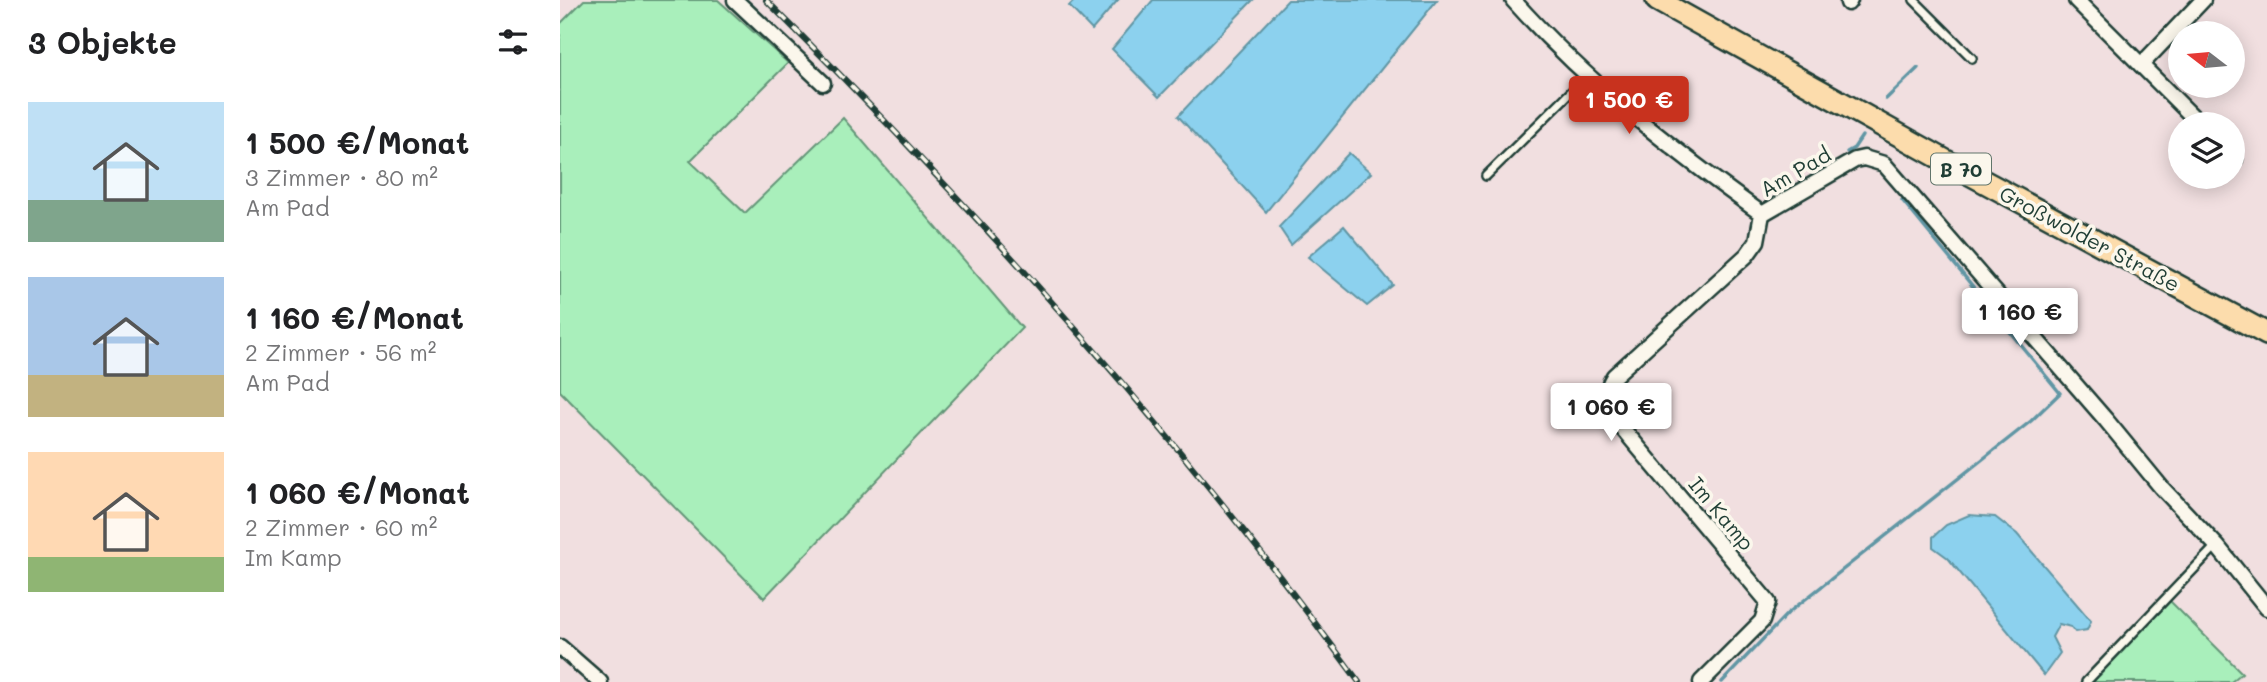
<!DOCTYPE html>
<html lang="de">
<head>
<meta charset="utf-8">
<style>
  body { margin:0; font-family:Mali,sans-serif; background:#f6f6f6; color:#202124; height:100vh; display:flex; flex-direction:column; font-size:26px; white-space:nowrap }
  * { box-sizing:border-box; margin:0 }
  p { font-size:23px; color:#757577 }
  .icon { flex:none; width:38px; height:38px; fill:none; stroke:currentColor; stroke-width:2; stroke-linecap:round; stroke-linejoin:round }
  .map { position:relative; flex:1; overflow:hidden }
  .drawer { display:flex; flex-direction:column; background:#fff; width:560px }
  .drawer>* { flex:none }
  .needle { width:46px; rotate:286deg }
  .buttons { position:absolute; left:1608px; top:21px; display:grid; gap:14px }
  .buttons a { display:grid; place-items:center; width:77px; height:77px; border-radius:50%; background:#fff; box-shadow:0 4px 18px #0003; font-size:35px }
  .price { position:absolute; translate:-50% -60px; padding:0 16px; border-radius:7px; background:#fff; color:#222; font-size:23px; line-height:46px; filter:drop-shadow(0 2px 4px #0008) }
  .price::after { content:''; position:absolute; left:50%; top:42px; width:21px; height:16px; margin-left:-10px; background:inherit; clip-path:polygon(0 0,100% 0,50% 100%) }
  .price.active { background:#c8321e; color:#fff }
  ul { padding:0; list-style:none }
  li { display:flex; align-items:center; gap:21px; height:175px; padding:0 28px }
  li span { display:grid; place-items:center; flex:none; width:196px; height:140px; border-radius:0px; color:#555 }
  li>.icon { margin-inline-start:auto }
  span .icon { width:84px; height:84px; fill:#fffc; stroke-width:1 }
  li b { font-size:30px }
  h2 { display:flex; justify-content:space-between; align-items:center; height:84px; padding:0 28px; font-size:30px }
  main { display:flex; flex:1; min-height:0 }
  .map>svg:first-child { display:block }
  .green { fill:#a9efbb; stroke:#649678; stroke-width:2 }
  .water { fill:#8cd1ee; stroke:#6096a4; stroke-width:2 }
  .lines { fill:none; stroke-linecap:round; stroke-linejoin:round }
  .stream { stroke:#6096a4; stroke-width:3.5 }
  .service-casing { stroke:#1f3d34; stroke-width:12 }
  .minor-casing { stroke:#1f3d34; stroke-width:19 }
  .primary-casing { stroke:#1f3d34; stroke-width:26 }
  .service { stroke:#fbf7ec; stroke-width:7 }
  .minor { stroke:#fbf7ec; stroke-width:14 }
  .primary { stroke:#fcdcac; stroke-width:21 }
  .rail-casing { stroke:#1f3d34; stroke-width:6 }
  .rail { stroke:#fbf7ec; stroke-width:3.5; stroke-dasharray:10; stroke-linecap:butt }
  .labels { text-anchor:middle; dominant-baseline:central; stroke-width:7; stroke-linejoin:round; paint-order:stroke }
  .shield { fill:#fbf7ec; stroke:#61756b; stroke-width:2 }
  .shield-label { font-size:19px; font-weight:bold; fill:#1f3d34 }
  .street-label { font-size:21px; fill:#1f3d34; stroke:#fbf7ec }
</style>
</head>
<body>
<main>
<section class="drawer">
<h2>3 Objekte<svg class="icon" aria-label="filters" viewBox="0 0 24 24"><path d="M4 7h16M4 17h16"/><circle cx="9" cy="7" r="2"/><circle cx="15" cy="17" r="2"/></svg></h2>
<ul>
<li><span style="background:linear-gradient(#bfe0f5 70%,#7fa58c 0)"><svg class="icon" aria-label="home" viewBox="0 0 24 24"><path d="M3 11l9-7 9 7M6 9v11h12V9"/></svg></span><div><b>1 500 €/Monat</b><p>3 Zimmer · 80 m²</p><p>Am Pad</p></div></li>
<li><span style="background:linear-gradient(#a9c7e8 70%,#c2b280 0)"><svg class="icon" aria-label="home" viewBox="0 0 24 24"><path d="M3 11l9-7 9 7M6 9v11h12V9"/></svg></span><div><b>1 160 €/Monat</b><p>2 Zimmer · 56 m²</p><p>Am Pad</p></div></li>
<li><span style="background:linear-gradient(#ffd9b3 75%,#8fb573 0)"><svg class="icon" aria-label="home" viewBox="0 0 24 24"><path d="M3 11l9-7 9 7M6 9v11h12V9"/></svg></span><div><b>1 060 €/Monat</b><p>2 Zimmer · 60 m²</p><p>Im Kamp</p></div></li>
</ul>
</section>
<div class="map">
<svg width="1707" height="682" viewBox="0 0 1707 682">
  <rect width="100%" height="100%" fill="#f1dfe0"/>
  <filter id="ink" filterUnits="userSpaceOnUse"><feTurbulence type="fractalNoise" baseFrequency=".0143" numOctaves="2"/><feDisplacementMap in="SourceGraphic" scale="14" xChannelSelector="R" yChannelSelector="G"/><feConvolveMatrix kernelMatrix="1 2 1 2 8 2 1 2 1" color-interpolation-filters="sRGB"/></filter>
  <g filter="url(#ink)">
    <!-- green -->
    <g class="green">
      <polygon points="24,0 158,0 228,63 130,161 185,213 283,118 462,328 204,598 0,391 0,24"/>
      <polygon points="1610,601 1682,673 1671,682 1532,682"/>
    </g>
    <!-- water -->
    <g class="water">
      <polygon points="515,0 558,0 532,30 509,6"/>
      <polygon points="593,0 693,0 599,97 552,49"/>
      <polygon points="728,0 877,0 706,212 618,116"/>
      <polygon points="789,153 811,173 731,245 719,227"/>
      <polygon points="784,226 833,285 807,306 748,257"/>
      <polygon points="1409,515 1435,517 1457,534 1531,621 1527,630 1515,632 1511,627 1499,624 1492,637 1500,653 1484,675 1388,558 1373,547 1373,537 1386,525"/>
    </g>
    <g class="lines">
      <!-- stream -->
      <g class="stream">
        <polyline points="1326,99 1358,68"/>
        <polyline points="1287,152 1294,148 1302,136"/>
        <polyline points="1162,682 1228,613 1471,421 1500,393 1342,200"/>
      </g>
      <!-- service casing -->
      <g class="service-casing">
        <g id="service">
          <polyline points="1354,0 1412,58"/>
          <polyline points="926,176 1027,76"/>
          <polyline points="1526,682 1656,546"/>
        </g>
      </g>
      <!-- minor casing -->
      <g class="minor-casing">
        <g id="minor">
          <polyline points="175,0 263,83"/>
          <path d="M 953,0 C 1027,83 1113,150 1202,214"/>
          <polyline points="1516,0 1640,124"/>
          <polyline points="1288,3 1290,0"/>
          <polyline points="1581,65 1643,0"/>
          <polyline points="1673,157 1675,159"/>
          <polyline points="1202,214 1295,160 1304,158 1324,164 1546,420 1601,487 1657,546 1707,608"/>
          <polyline points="0,647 40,682"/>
          <path d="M 1141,682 L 1202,621 L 1208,602 L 1052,416 C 1044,402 1045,390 1054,376 L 1187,255 L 1197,241 L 1202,214"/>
        </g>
      </g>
      <!-- primary casing -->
      <g class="primary-casing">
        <polyline id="primary" points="1097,0 1384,160 1707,334"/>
      </g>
      <!-- service -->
      <use href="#service" class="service"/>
      <!-- minor -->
      <use href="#minor" class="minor"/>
      <!-- primary -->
      <use href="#primary" class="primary"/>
      <!-- rail casing -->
      <g class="rail-casing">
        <path id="rail" d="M 206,0 C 421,214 620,437 799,682"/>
      </g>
      <!-- rail -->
      <use href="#rail" class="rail"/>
    </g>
  </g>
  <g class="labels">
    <!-- shield labels -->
    <rect class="shield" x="1371" y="153.5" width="60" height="31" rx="5"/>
    <g class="shield-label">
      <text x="1401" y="169">B 70</text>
    </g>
    <!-- street labels -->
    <g class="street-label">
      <text transform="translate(1235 171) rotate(-30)">Am Pad</text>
      <text transform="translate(1530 238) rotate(28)">Großwolder Straße</text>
      <text transform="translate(1162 513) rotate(50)">Im Kamp</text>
    </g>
  </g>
</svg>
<div class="buttons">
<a><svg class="needle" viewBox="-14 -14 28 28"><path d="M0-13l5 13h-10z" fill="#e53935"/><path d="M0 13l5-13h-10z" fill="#757577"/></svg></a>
<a><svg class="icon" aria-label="layers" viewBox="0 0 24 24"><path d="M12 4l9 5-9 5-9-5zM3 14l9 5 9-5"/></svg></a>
</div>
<b class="price active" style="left:1069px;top:136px">1 500 €</b>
<b class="price" style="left:1460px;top:348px">1 160 €</b>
<b class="price" style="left:1051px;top:443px">1 060 €</b>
</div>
</main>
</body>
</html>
